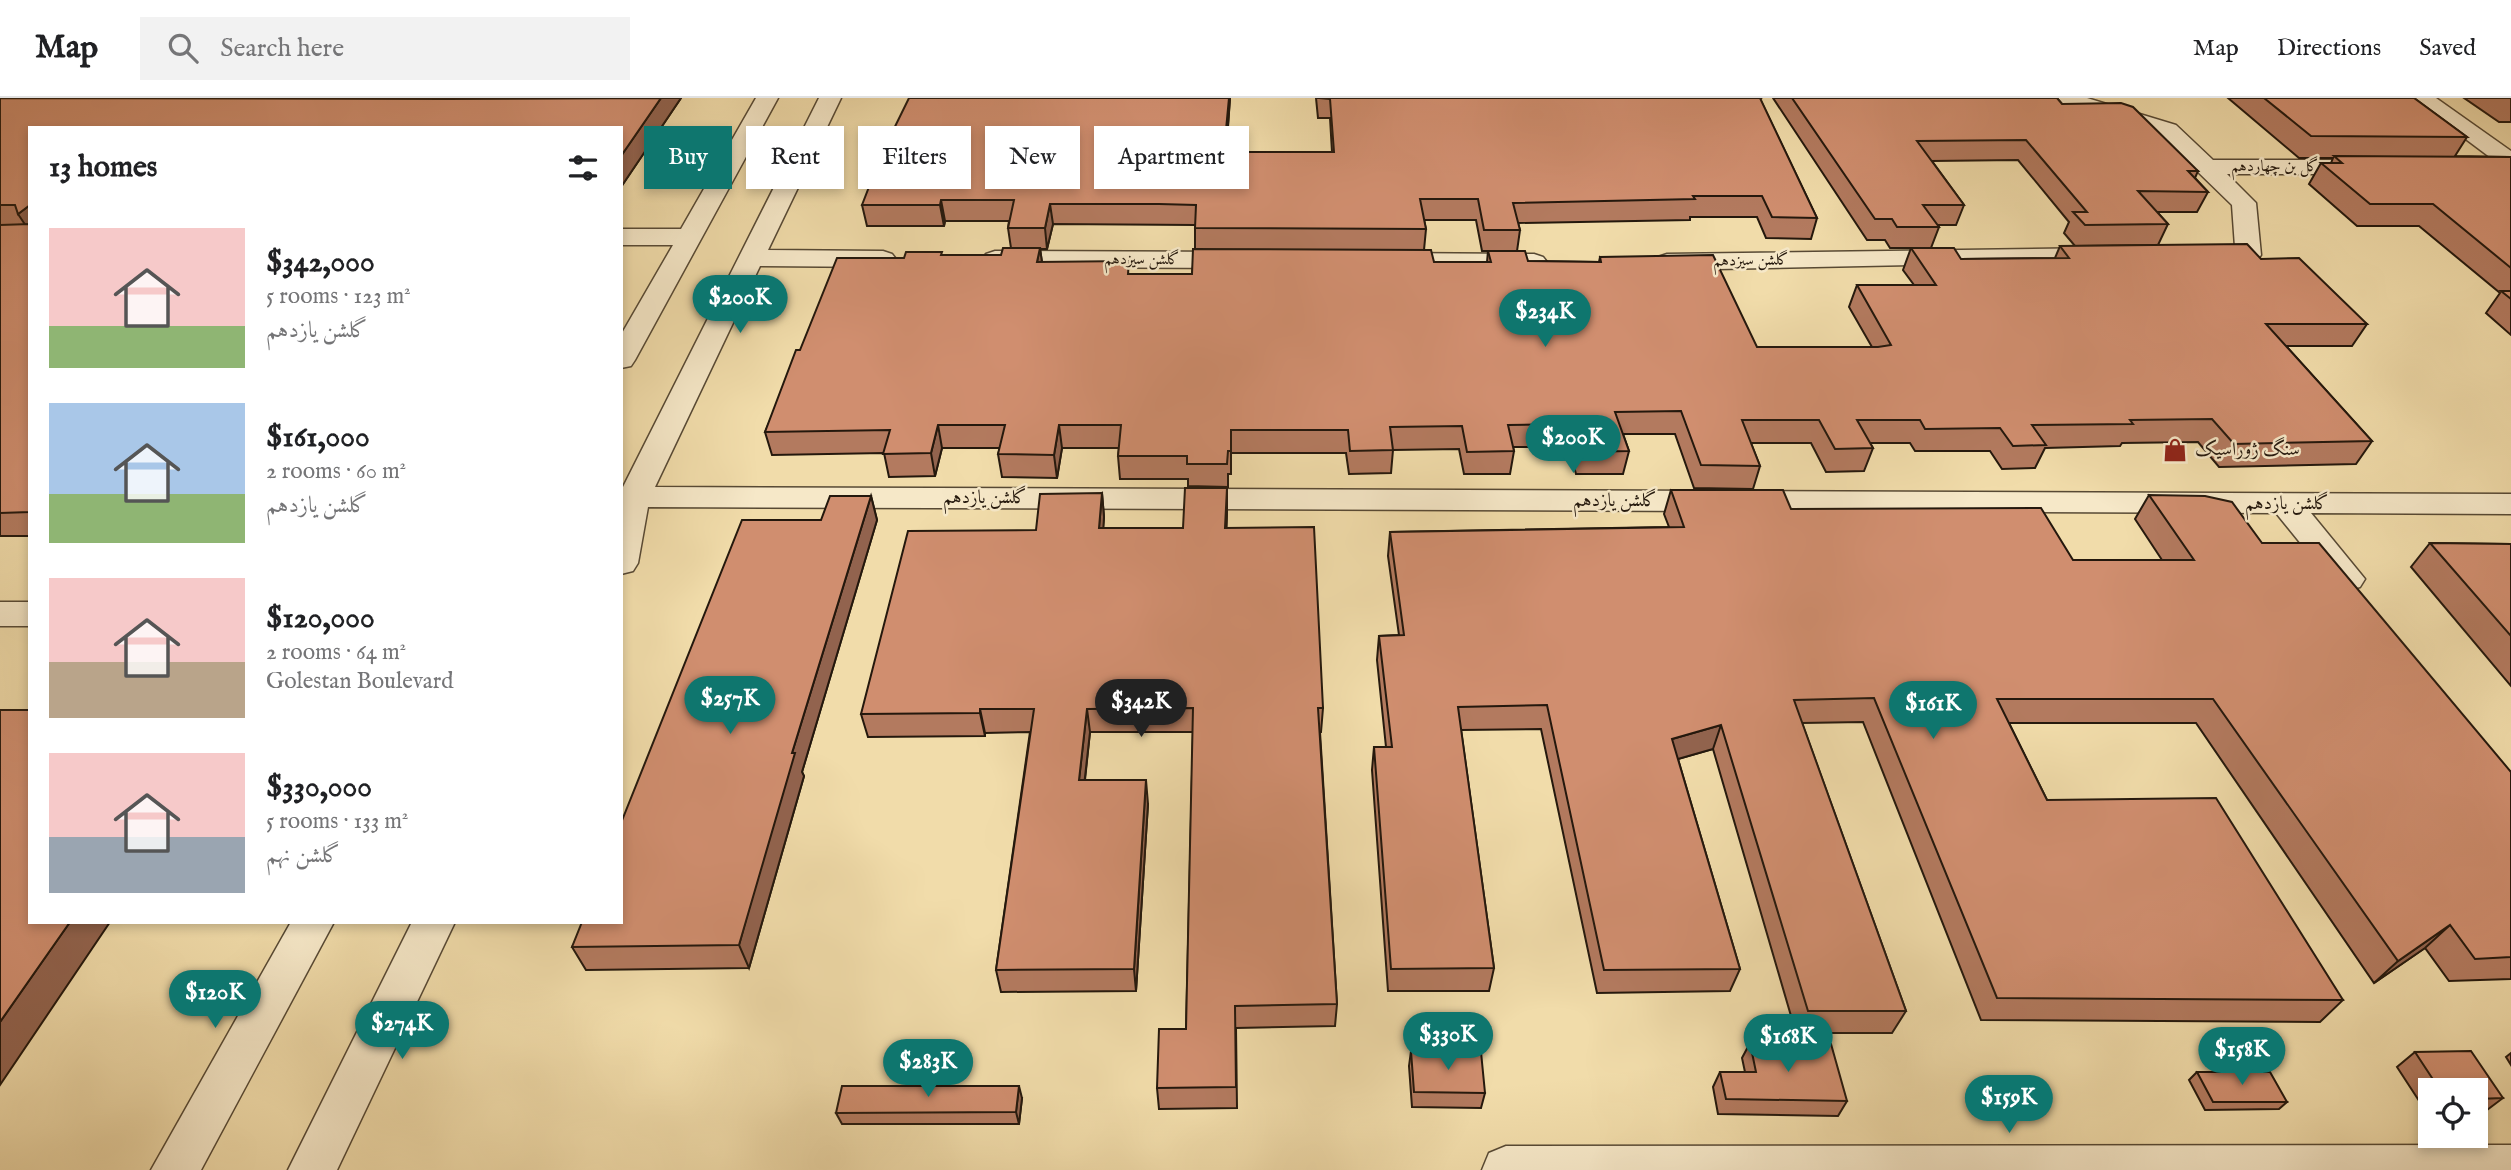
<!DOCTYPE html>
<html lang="en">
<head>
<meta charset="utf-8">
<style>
  body { margin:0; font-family:"IM FELL English",Amiri,serif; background:#f2f2f2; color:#202124; height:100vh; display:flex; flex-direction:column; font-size:26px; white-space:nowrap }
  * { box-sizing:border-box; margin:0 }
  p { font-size:23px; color:#757577 }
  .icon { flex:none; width:38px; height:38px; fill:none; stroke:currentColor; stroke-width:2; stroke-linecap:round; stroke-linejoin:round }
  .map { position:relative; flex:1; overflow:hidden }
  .details { position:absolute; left:28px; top:28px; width:595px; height:798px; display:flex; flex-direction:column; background:#fff; border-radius:0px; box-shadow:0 4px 10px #0003 }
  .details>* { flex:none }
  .hud { position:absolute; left:644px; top:28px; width:665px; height:63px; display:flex; gap:14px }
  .tools { position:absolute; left:2418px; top:980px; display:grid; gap:14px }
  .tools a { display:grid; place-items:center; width:70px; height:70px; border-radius:0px; background:#fff; box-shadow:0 4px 10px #0003; font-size:35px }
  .price { position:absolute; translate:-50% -60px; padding:0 16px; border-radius:24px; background:#0f766e; color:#fff; font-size:23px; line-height:46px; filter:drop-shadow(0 2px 4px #0008) }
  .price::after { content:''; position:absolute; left:50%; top:42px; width:21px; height:16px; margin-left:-10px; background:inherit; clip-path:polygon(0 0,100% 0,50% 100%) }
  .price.selected { background:#222; color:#fff }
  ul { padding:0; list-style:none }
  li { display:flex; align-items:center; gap:21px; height:175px; padding:0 21px }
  li span { display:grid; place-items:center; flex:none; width:196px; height:140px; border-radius:0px; color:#555 }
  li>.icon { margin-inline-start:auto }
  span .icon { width:84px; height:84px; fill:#fffc; stroke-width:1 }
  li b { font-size:30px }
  h2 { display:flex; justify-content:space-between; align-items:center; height:84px; padding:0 21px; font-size:30px }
  .pill { padding:0 24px; border-radius:0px; background:#fff; box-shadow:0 4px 10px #0003; font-size:24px; line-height:63px }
  .pill.selected { background:#0f766e; color:#fff }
  header { display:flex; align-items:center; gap:42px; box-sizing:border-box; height:98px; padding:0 35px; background:#fff; border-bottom:2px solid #e0e0e0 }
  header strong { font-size:33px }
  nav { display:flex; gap:38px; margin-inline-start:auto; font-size:24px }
  .search { width:490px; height:63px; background:#f2f2f2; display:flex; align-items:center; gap:18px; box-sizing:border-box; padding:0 24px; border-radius:0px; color:#757577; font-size:26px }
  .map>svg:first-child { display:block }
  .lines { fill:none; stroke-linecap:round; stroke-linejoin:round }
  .minor-casing { stroke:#574934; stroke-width:3 }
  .minor { fill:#f6e8c8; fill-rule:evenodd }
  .wall { fill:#b37a5f; stroke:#24180d; stroke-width:2; fill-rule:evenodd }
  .shaded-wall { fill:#92634e; stroke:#24180d; stroke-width:2 }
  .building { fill:#d08e6f; stroke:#24180d; stroke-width:2 }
  .labels { text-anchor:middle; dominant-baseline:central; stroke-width:5; stroke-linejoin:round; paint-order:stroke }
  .far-street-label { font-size:16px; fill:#24180d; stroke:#f6e8c8 }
  .poi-label { font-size:19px; fill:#24180d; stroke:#f6e8c8; text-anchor:start }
  .street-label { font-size:19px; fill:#24180d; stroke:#f6e8c8 }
</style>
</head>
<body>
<header>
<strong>Map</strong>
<div class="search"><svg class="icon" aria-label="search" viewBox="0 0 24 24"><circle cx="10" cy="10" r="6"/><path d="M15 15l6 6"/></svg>Search here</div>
<nav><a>Map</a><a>Directions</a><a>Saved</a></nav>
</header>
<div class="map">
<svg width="2511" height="1072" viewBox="0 0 2511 1072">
  <rect width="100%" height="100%" fill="#f1dcaa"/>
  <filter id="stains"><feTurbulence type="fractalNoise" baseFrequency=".00286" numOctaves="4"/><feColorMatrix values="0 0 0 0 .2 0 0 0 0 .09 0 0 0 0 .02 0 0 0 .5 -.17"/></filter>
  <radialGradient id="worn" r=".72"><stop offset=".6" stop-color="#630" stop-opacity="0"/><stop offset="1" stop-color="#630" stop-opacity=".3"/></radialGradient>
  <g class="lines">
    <!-- minor casing -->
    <g class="minor-casing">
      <g id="minor">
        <polygon points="756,0 778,0 635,262 631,268 621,270 621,237 673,147 621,147 621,131 681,131"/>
        <polygon points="819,0 841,0 768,152 883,153 892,156 896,161 892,166 883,169 760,168 655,389 2511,396 2511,416 2311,415 2365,481 2360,489 2348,492 2336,489 2276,415 648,409 638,465 633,473 621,476 621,393"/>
        <path d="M 2054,0 L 2087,0 L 2176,27 L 2213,62 L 2364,62 L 2372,64 L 2376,69 L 2372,74 L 2364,76 L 2227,76 L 2256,105 L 2261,157 L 2257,162 C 2240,167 2218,167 2201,162 L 2197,157 L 2201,152 L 2235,149 L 2232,107 L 2160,37 L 2057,5 Z"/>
        <polygon points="2411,0 2436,0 2511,53 2511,71 2503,69"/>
        <polygon points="2101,150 2110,153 2114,158 2110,163 1667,172 1658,169 1654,164 1658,159 1667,156"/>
        <polygon points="995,153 1240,154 1249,157 1253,162 1249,167 1240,170 995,169 986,166 982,161 986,156"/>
        <polygon points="1387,155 1534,156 1543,159 1547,164 1543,169 1534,172 1378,168 1374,163 1378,158"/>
        <rect x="0" y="504" width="30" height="24"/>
        <polygon points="291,824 334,824 201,1072 151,1072"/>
        <polygon points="412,824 455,824 337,1072 288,1072"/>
        <polygon points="2511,1047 2511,1072 1482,1072 1489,1055 1506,1048"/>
      </g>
    </g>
    <!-- minor -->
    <use href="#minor" class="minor"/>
  </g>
  <!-- wall -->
  <g class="wall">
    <polygon points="0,0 681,0 621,89 621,30 30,30 30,438 0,438"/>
    <path d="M 1230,0 L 1226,53 L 1230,54 L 1332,54 L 1330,20 L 1318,20 L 1316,0 L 1762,0 L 1760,1 L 1817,120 L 1811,141 L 1766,140 L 1757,119 L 1690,119 L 1690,122 L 1518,125 L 1520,132 L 1517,153 L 1528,163 L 1599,164 L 1600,159 L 1757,249 L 1872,249 L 1849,209 L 1857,187 L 1914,187 L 1903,172 L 1911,150 L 1890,150 L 1885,142 L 1867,142 L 1773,0 L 2057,0 L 2062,6 L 2198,73 L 2195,80 L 2208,94 L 2197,114 L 2157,114 L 2168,126 L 2158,147 L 2075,148 L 2064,135 L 2069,124 L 2018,62 L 1932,63 L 1964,107 L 1956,127 L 1938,127 L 1939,129 L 1931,150 L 1961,161 L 2055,160 L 2060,148 L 2261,161 L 2367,226 L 2352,248 L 2286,248 L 2372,343 L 2356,366 L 2219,369 L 2198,344 L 2122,345 L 2120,348 L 2045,350 L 2035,370 L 2002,371 L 1990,353 L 1915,353 L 1910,345 L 1870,345 L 1873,350 L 1864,373 L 1826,374 L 1811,345 L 1751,345 L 1760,368 L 1753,391 L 1694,390 L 1675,336 L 1623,336 L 1629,353 L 1623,376 L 1576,376 L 1569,349 L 1513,349 L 1514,353 L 1510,376 L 1464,376 L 1459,351 L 1393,352 L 1391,375 L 1349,376 L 1346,355 L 1231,355 L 1231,376 L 1228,376 L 1228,389 L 1188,388 L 1188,381 L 1120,381 L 1118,358 L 1119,350 L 1062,350 L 1057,380 L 1002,379 L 998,356 L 1000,350 L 942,350 L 935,378 L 889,379 L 884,355 L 772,357 L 765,334 L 800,252 L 904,160 L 942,157 L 1001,157 L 1011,150 L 1008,130 L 1009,123 L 945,123 L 944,128 L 867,128 L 862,107 ZM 1424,122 L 1476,122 L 1482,153 L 1488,153 L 1487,164 L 1434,164 L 1424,152 L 1426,131 ZM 1053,126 L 1195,127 L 1195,151 L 1192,176 L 1130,176 L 1042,164 L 1040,151 L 1047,151 Z"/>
    <polygon points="2228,0 2414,0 2467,39 2455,58 2511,59 2511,237 2486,215 2500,195 2419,128 2357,128 2309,86 2321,65 2331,65 2333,60 2299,60"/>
    <polygon points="2464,0 2511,0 2511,24 2499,24"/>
    <polygon points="1671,392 1791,411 2073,462 2162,462 2135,421 2149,397 2262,445 2511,674 2511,881 2449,883 2425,850 2374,885 2196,625 2009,625 2047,702 2343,902 2320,924 1981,922 1863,624 1802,625 1906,913 1892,935 1796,935 1713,651 1678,661 1740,871 1730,893 1597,895 1541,631 1461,632 1494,870 1489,893 1388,893 1372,672 1374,649 1386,649 1377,562 1379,538 1399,537 1388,458 1390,434 1669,429 1664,416"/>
    <polygon points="1102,395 1104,419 1103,430 1183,430 1227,414 1226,430 1323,610 1321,634 1320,634 1337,906 1335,928 1236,930 1237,1010 1159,1011 1157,990 1186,931 1193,634 1090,634 1085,682 1148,706 1136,893 1001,894 996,872 1030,634 985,635 985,638 868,639 861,616 1036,432"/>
    <polygon points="871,398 877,422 802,674 804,678 749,870 586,872 572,849 821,422"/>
    <polygon points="2430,445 2511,446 2511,588 2411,469"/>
    <polygon points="1750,945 1847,1003 1838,1018 1718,1016 1713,989 1720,974 1745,974 1742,960"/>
    <polygon points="1411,953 1485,995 1481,1010 1412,1009 1409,968"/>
    <polygon points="2415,954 2503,1000 2483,1015 2476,1015 2476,992 2431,992 2431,1015 2427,1015 2397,969"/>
    <polygon points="2511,955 2511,967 2506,959"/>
    <polygon points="2197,974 2287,1004 2279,1011 2205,1012 2189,982"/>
    <polygon points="1022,1000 1019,1026 842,1026 836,1015"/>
  </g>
  <!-- shaded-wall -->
  <g class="shaded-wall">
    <polygon points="661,0 681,0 621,89 621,58"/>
    <polygon points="1229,0 1230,0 1225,73 1224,53"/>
    <polygon points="941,102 945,123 944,128 940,107"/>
    <polygon points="1050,106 1053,126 1047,151 1045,130"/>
    <polygon points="30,107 30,134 18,116"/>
    <polygon points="1040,150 1043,172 1037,164"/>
    <polygon points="938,327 942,350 935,378 931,355"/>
    <polygon points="1059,327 1062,350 1057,380 1054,357"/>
    <polygon points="1227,390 1227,414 1226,453 1225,430"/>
    <polygon points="1102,395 1104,419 1102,453 1099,430"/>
    <polygon points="871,398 877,422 802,674 804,678 749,870 739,847 792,655"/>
    <polygon points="980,611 985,635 985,638 980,615"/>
    <polygon points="1087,611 1090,634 1082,706 1079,682"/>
    <polygon points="1721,627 1713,651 1664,665 1672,641"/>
    <polygon points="1146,682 1148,706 1136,893 1134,871"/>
    <polygon points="70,824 110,824 0,987 0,924"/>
    <polygon points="2450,827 2425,850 2374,885 2398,863"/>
    <polygon points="1019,988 1022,1000 1019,1026 1016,1014"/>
  </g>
  <!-- building -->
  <g class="building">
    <polygon points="0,0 446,1 661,0 621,58 621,30 30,30 30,107 18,116 15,107 0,107"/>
    <polygon points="909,0 1229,0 1224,53 1230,54 1334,54 1330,1 1319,0 1760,0 1817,120 1772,119 1762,98 1693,98 1695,101 1513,105 1520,132 1484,132 1478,101 1420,101 1426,131 1195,130 1196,107 1159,106 1050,106 1045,130 1008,130 1014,102 941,102 940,107 862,107 883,53"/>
    <polygon points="1792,0 2057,0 2062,6 2121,5 2133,9 2198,73 2188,73 2208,94 2138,93 2168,126 2085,127 2073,114 2087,114 2026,42 1917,43 1964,107 1923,107 1939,129 1897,129 1892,121 1875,121"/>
    <polygon points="2264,0 2414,0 2467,39 2311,38"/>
    <polygon points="2334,58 2511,59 2511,170 2433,106 2370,106 2321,65 2342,65"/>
    <polygon points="30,126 30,414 0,415 0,127"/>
    <polygon points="2247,146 2261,161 2299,160 2367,226 2266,226 2372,343 2234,346 2212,321 2130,322 2133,326 2032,327 2046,347 2013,348 2000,330 1925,331 1920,322 1857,322 1873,350 1835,351 1819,322 1742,322 1760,368 1701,367 1681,313 1615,314 1629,353 1581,354 1573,326 1508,327 1514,353 1467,354 1462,328 1390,329 1393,352 1350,353 1348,332 1231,332 1231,353 1228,353 1227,366 1187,366 1187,358 1118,358 1121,327 1059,327 1054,357 998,356 1005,327 938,327 931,355 883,356 890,332 765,334 796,252 800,252 837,160 904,160 906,154 942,154 941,157 1001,157 1003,150 1040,150 1037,164 1129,163 1128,176 1192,176 1193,151 1431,152 1434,164 1491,164 1488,153 1525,153 1528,163 1601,164 1600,159 1713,157 1757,249 1878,249 1891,247 1857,187 1936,187 1911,150 1954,150 1961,161 2069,160 2060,148"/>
    <polygon points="2501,193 2511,193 2511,201"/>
    <polygon points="1185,390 1227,390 1225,430 1314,429 1323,610 1318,610 1337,906 1235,908 1236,989 1157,990 1159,931 1186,931 1193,610 1087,611 1079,682 1146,682 1134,871 996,872 1034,611 980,611 980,615 861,616 908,433 1036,432 1040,396 1102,395 1099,430 1183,430"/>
    <polygon points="1671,392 1783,392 1791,411 2041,410 2073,462 2194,462 2149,397 2205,398 2232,404 2262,445 2319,445 2511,674 2511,859 2475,861 2450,827 2398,863 2213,601 1997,601 2047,702 2216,700 2343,902 1997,900 1874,600 1794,602 1906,913 1808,913 1721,627 1672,641 1740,871 1604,872 1547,607 1458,609 1494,870 1391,871 1374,649 1392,649 1379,538 1404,537 1390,434 1684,429"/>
    <polygon points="830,398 871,398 792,655 795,655 739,847 572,849 582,824 621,824 621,725 742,422 821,422"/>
    <polygon points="2430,445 2511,446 2511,538"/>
    <polygon points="0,612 30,612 30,824 70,824 0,924"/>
    <polygon points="1750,945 1831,946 1847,1003 1726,1001 1720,974 1756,974"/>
    <polygon points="1411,953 1481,954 1485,995 1414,994"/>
    <polygon points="2471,953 2503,1000 2476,1001 2476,992 2440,992 2415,954"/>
    <polygon points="2197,974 2270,974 2287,1004 2213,1004"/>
    <polygon points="842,988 1019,988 1016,1014 836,1015"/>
  </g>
  <!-- icons -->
  <defs>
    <g id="shop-bare" transform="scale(1.89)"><path d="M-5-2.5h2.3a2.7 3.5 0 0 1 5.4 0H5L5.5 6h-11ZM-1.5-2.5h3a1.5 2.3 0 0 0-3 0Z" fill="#8f2418" stroke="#f6e8c8" stroke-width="2.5" paint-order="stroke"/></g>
  </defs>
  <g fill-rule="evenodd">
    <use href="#shop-bare" x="2175" y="352"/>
  </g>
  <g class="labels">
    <!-- far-street labels -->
    <g class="far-street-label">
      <text x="2275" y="69">گل بن چهاردهم</text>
      <text x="1142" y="162">گلشن سیزدهم</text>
      <text transform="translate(1751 163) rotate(-1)">گلشن سیزدهم</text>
    </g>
    <!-- poi labels -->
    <g class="poi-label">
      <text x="2195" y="352">سنگ ژوراسیک</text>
    </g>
    <!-- street labels -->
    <g class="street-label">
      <text x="985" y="400">گلشن یازدهم</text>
      <text x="1615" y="403">گلشن یازدهم</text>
      <text x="2287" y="406">گلشن یازدهم</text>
    </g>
  </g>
  <rect width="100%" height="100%" filter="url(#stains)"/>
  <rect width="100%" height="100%" fill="url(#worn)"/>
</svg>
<div class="tools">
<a><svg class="icon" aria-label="locate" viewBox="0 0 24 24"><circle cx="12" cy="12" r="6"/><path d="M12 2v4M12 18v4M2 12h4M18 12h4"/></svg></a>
</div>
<b class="price" style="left:740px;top:237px">$200K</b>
<b class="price" style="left:1545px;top:251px">$234K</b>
<b class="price" style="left:1573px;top:377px">$200K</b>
<b class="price" style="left:730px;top:638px">$257K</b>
<b class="price selected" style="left:1141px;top:641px">$342K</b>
<b class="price" style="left:1933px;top:643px">$161K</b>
<b class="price" style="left:215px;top:932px">$120K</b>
<b class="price" style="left:402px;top:963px">$274K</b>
<b class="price" style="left:1448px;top:974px">$330K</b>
<b class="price" style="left:1788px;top:976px">$168K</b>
<b class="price" style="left:2242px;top:989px">$158K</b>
<b class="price" style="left:928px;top:1001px">$283K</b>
<b class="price" style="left:2009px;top:1037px">$159K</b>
<div class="hud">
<a class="pill selected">Buy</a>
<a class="pill">Rent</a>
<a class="pill">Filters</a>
<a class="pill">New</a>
<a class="pill">Apartment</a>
</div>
<section class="details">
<h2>13 homes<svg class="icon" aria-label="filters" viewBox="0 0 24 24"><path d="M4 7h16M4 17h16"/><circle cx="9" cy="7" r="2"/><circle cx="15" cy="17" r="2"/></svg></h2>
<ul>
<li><span style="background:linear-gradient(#f6c9c9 70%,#8fb573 0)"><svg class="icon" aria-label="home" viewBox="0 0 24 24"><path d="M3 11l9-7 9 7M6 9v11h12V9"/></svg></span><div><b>$342,000</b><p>5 rooms · 123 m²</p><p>گلشن یازدهم</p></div></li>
<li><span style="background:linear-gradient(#a9c7e8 65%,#8fb573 0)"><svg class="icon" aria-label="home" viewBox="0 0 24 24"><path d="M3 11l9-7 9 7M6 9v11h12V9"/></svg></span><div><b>$161,000</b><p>2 rooms · 60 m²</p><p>گلشن یازدهم</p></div></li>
<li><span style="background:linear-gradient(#f6c9c9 60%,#b9a48a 0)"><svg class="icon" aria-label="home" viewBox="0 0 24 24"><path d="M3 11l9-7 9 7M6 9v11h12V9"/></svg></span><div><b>$120,000</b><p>2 rooms · 64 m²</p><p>Golestan Boulevard</p></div></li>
<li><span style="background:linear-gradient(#f6c9c9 60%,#9aa5b1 0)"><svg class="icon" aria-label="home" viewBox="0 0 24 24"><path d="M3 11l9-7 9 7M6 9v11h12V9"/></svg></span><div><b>$330,000</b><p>5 rooms · 133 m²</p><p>گلشن نهم</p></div></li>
</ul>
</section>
</div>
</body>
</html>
